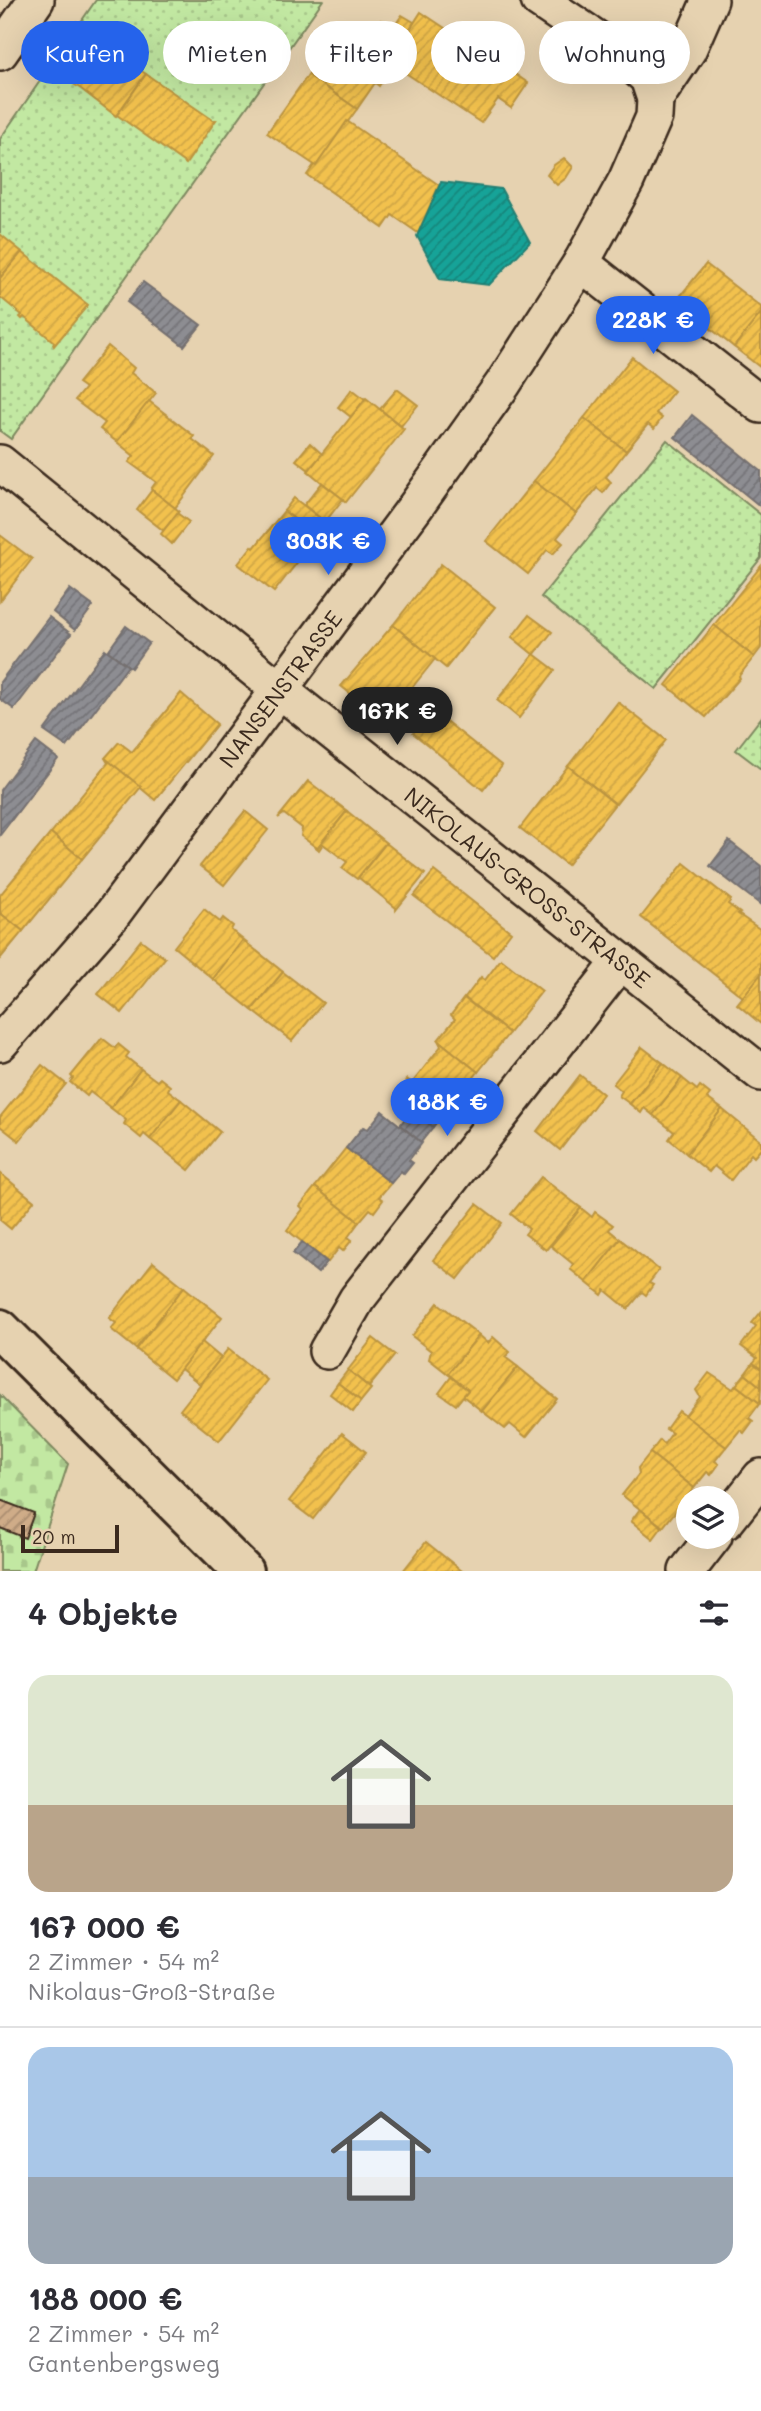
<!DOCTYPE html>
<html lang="de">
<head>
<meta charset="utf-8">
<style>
  body { margin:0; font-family:Mali,sans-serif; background:#f7f7f7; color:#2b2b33; height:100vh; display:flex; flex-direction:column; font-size:26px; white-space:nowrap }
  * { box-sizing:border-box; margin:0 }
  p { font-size:23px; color:#7c7c81 }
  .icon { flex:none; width:38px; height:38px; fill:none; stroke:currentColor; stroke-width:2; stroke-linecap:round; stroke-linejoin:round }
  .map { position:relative; height:1571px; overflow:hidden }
  .panel { display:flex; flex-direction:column; background:#fff; flex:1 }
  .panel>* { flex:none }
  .guide { position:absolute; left:21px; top:21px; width:719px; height:63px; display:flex; gap:14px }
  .tools { position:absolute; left:676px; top:1486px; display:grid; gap:14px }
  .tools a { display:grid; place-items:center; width:63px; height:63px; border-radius:50%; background:#fff; box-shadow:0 7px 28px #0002; font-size:35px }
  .scale { position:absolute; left:21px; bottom:18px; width:98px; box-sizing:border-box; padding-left:7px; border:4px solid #3b2a1e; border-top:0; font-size:19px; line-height:24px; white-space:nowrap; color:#3b2a1e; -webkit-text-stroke:5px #e6d2b0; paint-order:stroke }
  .price { position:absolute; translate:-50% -60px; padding:0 16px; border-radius:24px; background:#2563eb; color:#fff; font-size:23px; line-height:46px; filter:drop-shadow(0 2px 4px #0008) }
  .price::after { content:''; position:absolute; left:50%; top:42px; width:21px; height:16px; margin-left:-10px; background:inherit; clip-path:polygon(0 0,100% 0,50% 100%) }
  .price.on { background:#222; color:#fff }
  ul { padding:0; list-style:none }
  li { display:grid; align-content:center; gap:14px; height:371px; padding:0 28px }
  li+li { border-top:2px solid #e1e1e2 }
  li span { display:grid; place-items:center; height:217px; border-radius:21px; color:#555 }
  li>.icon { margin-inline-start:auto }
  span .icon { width:126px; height:126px; fill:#fffc; stroke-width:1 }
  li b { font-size:30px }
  h2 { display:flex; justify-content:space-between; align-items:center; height:84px; padding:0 28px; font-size:30px }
  .tag { padding:0 24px; border-radius:32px; background:#fff; box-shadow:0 7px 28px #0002; font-size:24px; line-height:63px }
  .tag.on { background:#2563eb; color:#fff }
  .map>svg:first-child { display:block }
  .grass { fill:url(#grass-dots); stroke:#7e8960; stroke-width:2 }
  .cemetery { fill:url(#cemetery-stones); stroke:#7e8960; stroke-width:2 }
  .homes { fill:url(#homes-hatch); stroke:#bb9440; stroke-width:2 }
  .public { fill:url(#public-hatch); stroke:#227f73; stroke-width:2 }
  .industry { fill:url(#industry-hatch); stroke:#746f6f; stroke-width:2 }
  .building { fill:url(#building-hatch); stroke:#3b2a1e; stroke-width:2 }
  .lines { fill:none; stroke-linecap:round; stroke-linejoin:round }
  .street-casing { stroke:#3b2a1e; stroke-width:40 }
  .secondary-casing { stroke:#3b2a1e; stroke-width:44 }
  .street { stroke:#e6d2b0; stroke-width:35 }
  .secondary { stroke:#e6d2b0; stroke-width:38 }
  .labels { text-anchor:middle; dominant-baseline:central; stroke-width:7; stroke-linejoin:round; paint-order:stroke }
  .street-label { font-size:23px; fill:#3b2a1e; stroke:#e6d2b0 }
</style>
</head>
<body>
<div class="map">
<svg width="761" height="1571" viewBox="0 0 761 1571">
  <defs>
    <pattern id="grass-dots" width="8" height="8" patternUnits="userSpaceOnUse" patternTransform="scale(1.75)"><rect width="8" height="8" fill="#c2e8a2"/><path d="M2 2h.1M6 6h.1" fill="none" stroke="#a8c78b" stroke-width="1.8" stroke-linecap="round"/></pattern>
    <pattern id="cemetery-stones" width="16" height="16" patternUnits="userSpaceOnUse" patternTransform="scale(1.75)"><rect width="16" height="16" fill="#c2e8a2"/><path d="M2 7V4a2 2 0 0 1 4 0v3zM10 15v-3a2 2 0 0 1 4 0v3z" fill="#a8c78b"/></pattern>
    <pattern id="homes-hatch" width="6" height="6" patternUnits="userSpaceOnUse" patternTransform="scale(1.75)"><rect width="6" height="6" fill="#f2c14e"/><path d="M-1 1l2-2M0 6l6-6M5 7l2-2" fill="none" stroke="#d0a644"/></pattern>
    <pattern id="public-hatch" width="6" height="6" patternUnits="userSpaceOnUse" patternTransform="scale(1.75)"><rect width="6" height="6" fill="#17a398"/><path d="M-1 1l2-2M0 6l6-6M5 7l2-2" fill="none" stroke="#16857b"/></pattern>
    <pattern id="industry-hatch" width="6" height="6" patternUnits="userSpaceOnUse" patternTransform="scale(1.75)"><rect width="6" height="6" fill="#8d8d92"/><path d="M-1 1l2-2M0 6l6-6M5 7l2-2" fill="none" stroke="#747377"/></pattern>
    <pattern id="building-hatch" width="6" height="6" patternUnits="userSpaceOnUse" patternTransform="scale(1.75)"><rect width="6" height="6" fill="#cfac88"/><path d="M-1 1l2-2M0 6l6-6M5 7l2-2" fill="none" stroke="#a98c6f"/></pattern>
  </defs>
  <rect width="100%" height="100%" fill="#e6d2b0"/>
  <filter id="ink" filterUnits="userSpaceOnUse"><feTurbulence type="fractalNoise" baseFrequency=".0143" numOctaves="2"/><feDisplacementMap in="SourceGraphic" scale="14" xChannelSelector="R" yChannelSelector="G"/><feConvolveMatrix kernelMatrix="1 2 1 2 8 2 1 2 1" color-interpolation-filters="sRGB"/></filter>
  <g filter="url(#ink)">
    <!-- grass -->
    <g class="grass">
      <polygon points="96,0 323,0 11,439 0,431 0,139"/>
      <polygon points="667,440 761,515 761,558 656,689 541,597"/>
      <polygon points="761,718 761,769 736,750"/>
    </g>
    <!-- cemetery -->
    <polygon class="cemetery" points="0,1395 68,1464 33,1571 0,1571"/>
    <!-- homes -->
    <g class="homes">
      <polygon points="421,12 451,32 455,25 503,56 499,63 528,83 511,108 498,99 481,123 389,62"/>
      <polygon points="402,15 414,22 384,70 388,72 379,86 375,83 357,109 308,75 341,25 354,34 361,24 372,32 381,20 393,28"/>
      <polygon points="76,23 76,26 146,74 116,116 81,89 48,67 45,67"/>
      <polygon points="146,74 213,120 216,120 186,164 117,115"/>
      <polygon points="308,75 357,109 316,166 267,133"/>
      <polygon points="347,121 439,185 418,233 392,215 383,228 307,175 314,165 316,166"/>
      <polygon points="564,158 573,167 566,178 557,185 547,175 554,165"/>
      <polygon points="0,234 22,252 0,278"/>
      <polygon points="22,252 88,305 54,346 53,344 54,342 24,317 22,319 20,317 22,315 0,297 0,278"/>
      <polygon points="706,264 761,307 761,313 734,347 676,301"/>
      <polygon points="761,313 761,368 734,347"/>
      <polygon points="108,346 134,368 131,373 156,393 117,442 100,429 105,423 75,400 85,388 78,383"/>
      <polygon points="632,357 674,391 656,413 662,418 654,429 648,424 626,451 584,418"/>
      <polygon points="352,389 365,399 351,417 338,407"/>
      <polygon points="397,389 418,405 401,426 380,409"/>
      <polygon points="366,398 404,429 346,502 308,471"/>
      <polygon points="149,401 194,436 192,439 214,456 175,508 151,489 156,482 129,462 134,456 117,442"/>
      <polygon points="584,418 626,451 606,477 611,482 603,493 597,488 576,514 534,481"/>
      <polygon points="310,443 322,454 309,470 296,460"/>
      <polygon points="534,481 576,514 557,538 563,543 553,554 547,550 528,574 486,541"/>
      <polygon points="322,483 343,499 325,522 304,505"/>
      <polygon points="152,490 179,511 164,531 137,510"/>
      <polygon points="294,498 325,522 315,535 284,511"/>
      <polygon points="284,511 317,537 274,592 238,564 252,546 254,548"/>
      <polygon points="177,513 189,522 172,544 161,534"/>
      <polygon points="0,535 32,559 0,601"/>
      <polygon points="441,564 495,607 446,668 393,625"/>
      <polygon points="761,566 761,648 754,657 714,625"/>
      <polygon points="529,615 552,632 534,655 512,637"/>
      <polygon points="393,625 435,659 399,704 402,706 388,724 341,686"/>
      <polygon points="714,625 754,657 739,676 740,678 706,717 666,685"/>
      <polygon points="534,654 555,670 519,718 497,700"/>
      <polygon points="181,693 217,724 155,800 105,758 119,742 132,752"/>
      <polygon points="618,702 666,740 616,804 568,766"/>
      <polygon points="432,710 502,766 483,790 413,733"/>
      <polygon points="105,758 141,787 82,859 51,833 108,763"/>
      <polygon points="568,766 615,804 567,865 520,828"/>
      <polygon points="308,781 347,811 317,848 301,836 302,828 284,814 278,818"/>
      <polygon points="245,811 268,830 224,885 200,866"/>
      <polygon points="347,811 386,843 357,879 342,868 347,862 323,844 319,850 317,848"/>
      <polygon points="51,833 82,859 23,931 0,913 0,895"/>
      <polygon points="386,843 425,874 396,910 396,908 359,878 357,879"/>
      <polygon points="684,863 731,900 728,904 740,913 738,914 761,930 761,974 743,997 641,917"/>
      <polygon points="434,871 511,932 493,956 414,896"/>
      <polygon points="204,909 220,922 223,918 233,926 231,930 243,940 213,979 174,947"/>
      <polygon points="0,913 23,931 0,959"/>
      <polygon points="141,940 165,958 122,1013 98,994"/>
      <polygon points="243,940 283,972 252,1010 213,979"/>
      <polygon points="501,959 542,991 509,1033 465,998 481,977 485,980"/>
      <polygon points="283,972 323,1003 292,1041 252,1010"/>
      <polygon points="761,974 761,1024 737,1004"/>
      <polygon points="464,998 509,1033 478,1072 438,1040 455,1019 451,1015"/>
      <polygon points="102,1038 115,1048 118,1044 129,1053 126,1057 141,1069 111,1108 90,1092 87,1096 70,1082 73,1078 71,1076"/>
      <polygon points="438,1040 478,1072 447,1112 406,1080 407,1079 412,1083 441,1046"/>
      <polygon points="642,1047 663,1063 630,1104 619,1096 622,1091 613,1084"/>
      <polygon points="663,1063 682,1078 653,1115 644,1108 641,1113 630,1104"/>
      <polygon points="42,1065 66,1084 19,1141 0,1126 0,1117"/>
      <polygon points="141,1069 157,1081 160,1078 170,1086 168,1090 181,1100 150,1139 144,1134 141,1138 124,1124 126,1120 111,1108"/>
      <polygon points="580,1075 603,1094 560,1150 537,1131"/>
      <polygon points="682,1078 697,1090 700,1086 710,1094 707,1098 722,1109 687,1154 669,1139 674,1132 653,1115"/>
      <polygon points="181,1100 220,1132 189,1170 150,1139"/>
      <polygon points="722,1109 761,1141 761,1149 754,1157 751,1154 731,1180 714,1166 709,1172 687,1154"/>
      <polygon points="346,1148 391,1183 379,1197 383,1200 374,1212 370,1209 359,1222 315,1187"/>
      <polygon points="0,1173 34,1201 11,1229 0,1220"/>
      <polygon points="541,1177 581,1208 546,1250 525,1234 529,1229 511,1214"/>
      <polygon points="315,1187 359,1222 348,1237 352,1240 343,1251 339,1248 328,1262 287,1230 303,1209 300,1206"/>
      <polygon points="477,1204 502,1223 458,1279 433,1260"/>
      <polygon points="581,1208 592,1217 595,1212 613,1225 609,1230 620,1239 586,1282 570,1269 573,1264 551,1246"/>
      <polygon points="620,1239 659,1270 649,1283 653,1285 646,1295 642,1292 628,1309 605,1290 602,1295 586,1282"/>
      <polygon points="153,1262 184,1287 136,1349 111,1329 116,1323 109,1318"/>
      <polygon points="184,1287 222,1317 173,1379 136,1349"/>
      <polygon points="438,1303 479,1335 448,1374 429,1359 431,1351 412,1336"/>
      <polygon points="761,1312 761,1369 753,1363 757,1358 741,1346 756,1326 752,1323"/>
      <polygon points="479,1335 488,1343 493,1337 510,1352 505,1357 518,1367 482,1411 463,1396 468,1390 448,1374"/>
      <polygon points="373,1338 395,1355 369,1387 348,1370"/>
      <polygon points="202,1342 221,1358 200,1384 181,1369"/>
      <polygon points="228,1349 267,1380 219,1441 180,1410"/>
      <polygon points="753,1363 761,1369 761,1387 745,1374"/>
      <polygon points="518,1367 557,1399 526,1437 510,1424 505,1429 482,1411"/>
      <polygon points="348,1370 371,1389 361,1401 338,1383"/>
      <polygon points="709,1373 733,1389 736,1385 760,1403 749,1418 753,1421 744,1433 740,1430 726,1447 685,1416 700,1397 696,1390"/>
      <polygon points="745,1374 761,1387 760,1403 736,1385"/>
      <polygon points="451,1377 468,1390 456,1405 439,1393"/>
      <polygon points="338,1383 361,1401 353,1412 330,1394"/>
      <polygon points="679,1411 726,1447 715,1461 719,1464 711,1475 707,1472 694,1488 650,1453 660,1440 664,1444 672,1433 666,1429"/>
      <polygon points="342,1433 366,1452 313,1519 289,1501"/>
      <polygon points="650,1453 694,1488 663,1527 622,1495 639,1474 638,1468"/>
      <polygon points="640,1509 662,1527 653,1539 631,1521"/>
      <polygon points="426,1542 462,1571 403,1571"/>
    </g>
    <!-- public -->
    <polygon class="public" points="441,182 501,189 530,242 489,285 440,279 417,236"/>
    <!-- industry -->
    <g class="industry">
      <polygon points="143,282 201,325 184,346 127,302"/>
      <polygon points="692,415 761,471 761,507 675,437"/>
      <polygon points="70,589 93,606 75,630 53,612"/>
      <polygon points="49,617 71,634 14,709 0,699 0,682"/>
      <polygon points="126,626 149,643 131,668 108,651"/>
      <polygon points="105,649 128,666 67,747 44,731"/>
      <polygon points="36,742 58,759 0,835 0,790"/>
      <polygon points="729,841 761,866 761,905 710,866"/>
      <polygon points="424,1095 445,1111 433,1127 412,1110"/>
      <polygon points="412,1110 433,1127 421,1142 400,1125"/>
      <polygon points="382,1111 422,1143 409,1160 413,1163 404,1174 401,1171 391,1183 346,1148 363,1127 368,1129"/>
      <polygon points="302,1242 327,1262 318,1273 293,1253"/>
    </g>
    <!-- building -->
    <polygon class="building" points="0,1500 34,1513 25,1538 0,1528"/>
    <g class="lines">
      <!-- street casing -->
      <g class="street-casing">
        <g id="street">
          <polyline points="0,52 36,0"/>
          <polyline points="655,99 688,50 710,0"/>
          <polyline points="581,263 761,405"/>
          <path id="s1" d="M 0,463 L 280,690 L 761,1073"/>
          <path id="s2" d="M 0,1043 L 111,916 L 416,506 L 503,384 L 581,263 L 626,181 L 654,117 L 655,99 L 648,78 L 625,58 L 539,0"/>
          <polyline points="327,1351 357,1299 621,961"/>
          <polyline points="726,1521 761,1477"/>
          <polyline points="687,1571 714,1536"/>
        </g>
      </g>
      <!-- secondary casing -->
      <g class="secondary-casing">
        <polyline id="secondary" points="0,1329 243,1571"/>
      </g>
      <!-- street -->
      <use href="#street" class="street"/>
      <!-- secondary -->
      <use href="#secondary" class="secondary"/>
    </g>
  </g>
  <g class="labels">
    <!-- street labels -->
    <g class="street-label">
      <text stroke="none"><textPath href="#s2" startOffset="452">NANSENSTRASSE</textPath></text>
      <text stroke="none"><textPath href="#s1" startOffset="677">NIKOLAUS-GROSS-STRASSE</textPath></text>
    </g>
  </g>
</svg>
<div class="tools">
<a><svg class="icon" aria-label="layers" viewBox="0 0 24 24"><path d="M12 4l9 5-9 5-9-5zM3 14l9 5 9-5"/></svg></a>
</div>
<div class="scale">20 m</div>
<b class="price" style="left:653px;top:356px">228K €</b>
<b class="price" style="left:328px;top:577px">303K €</b>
<b class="price on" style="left:397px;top:747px">167K €</b>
<b class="price" style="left:447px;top:1138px">188K €</b>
<div class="guide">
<a class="tag on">Kaufen</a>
<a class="tag">Mieten</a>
<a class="tag">Filter</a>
<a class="tag">Neu</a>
<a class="tag">Wohnung</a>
</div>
</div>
<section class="panel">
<h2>4 Objekte<svg class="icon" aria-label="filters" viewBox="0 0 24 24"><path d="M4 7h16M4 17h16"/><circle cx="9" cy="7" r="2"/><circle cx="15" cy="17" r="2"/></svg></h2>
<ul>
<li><span style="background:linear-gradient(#dfe7d0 60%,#b9a48a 0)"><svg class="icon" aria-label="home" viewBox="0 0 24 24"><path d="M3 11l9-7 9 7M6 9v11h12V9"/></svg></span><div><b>167 000 €</b><p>2 Zimmer · 54 m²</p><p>Nikolaus-Groß-Straße</p></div></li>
<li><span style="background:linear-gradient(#a9c7e8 60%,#9aa5b1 0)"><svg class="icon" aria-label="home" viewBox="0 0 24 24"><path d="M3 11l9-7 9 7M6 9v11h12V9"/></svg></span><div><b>188 000 €</b><p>2 Zimmer · 54 m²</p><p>Gantenbergsweg</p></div></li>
</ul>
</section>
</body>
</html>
